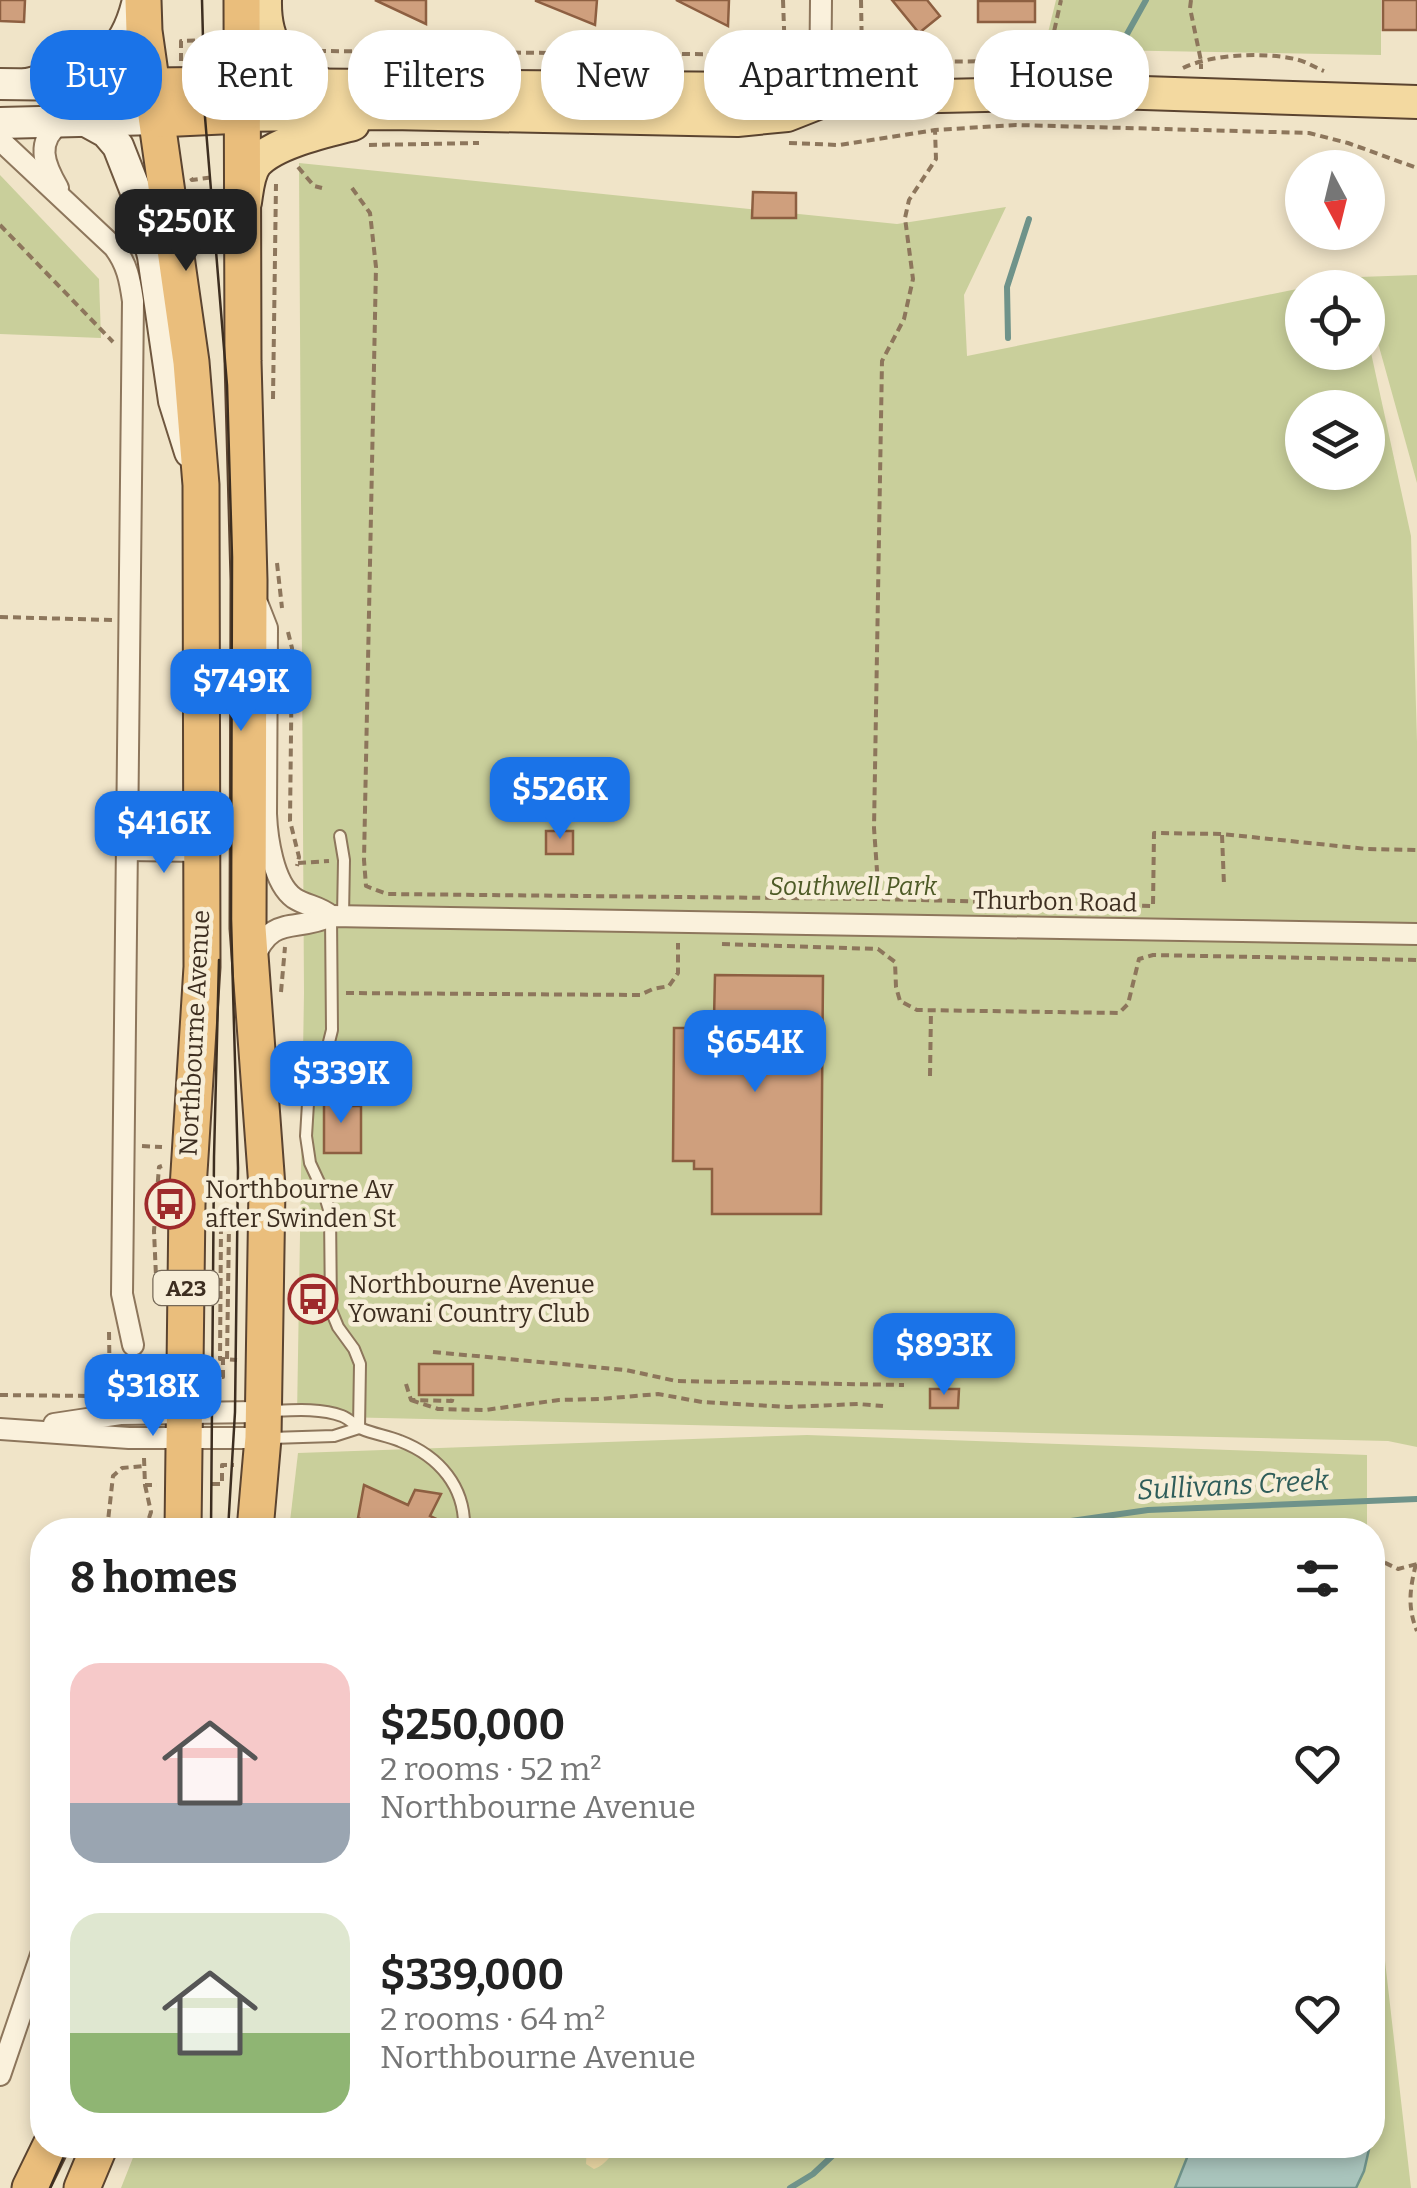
<!DOCTYPE html>
<html lang="en">
<head>
<meta charset="utf-8">
<style>
  body { margin:0; font-family:Bitter,serif; background:#f2f2f2; color:#222; height:100vh; display:flex; flex-direction:column; font-size:38px; white-space:nowrap }
  * { box-sizing:border-box; margin:0 }
  p { font-size:32px; color:#767676 }
  .icon { flex:none; width:55px; height:55px; fill:none; stroke:currentColor; stroke-width:2; stroke-linecap:round; stroke-linejoin:round }
  .map { position:relative; flex:1; overflow:hidden }
  .panel { position:absolute; left:30px; top:1518px; width:1355px; height:640px; display:flex; flex-direction:column; background:#fff; border-radius:40px; box-shadow:0 5px 15px #0003 }
  .panel>* { flex:none }
  .banner { position:absolute; left:30px; top:30px; width:1358px; height:90px; display:flex; gap:20px }
  .needle { width:65px; rotate:173deg }
  .fabs { position:absolute; left:1285px; top:150px; display:grid; gap:20px }
  .fabs a { display:grid; place-items:center; width:100px; height:100px; border-radius:50%; background:#fff; box-shadow:0 5px 15px #0003; font-size:50px }
  .price { position:absolute; translate:-50% -85px; padding:0 22px; border-radius:20px; background:#1a73e8; color:#fff; font-size:32px; line-height:65px; filter:drop-shadow(0 2px 5px #0008) }
  .price::after { content:''; position:absolute; left:50%; top:60px; width:30px; height:22px; margin-left:-15px; background:inherit; clip-path:polygon(0 0,100% 0,50% 100%) }
  .price.selected { background:#222; color:#fff }
  ul { padding:0; list-style:none }
  li { display:flex; align-items:center; gap:30px; height:250px; padding:0 40px }
  li span { display:grid; place-items:center; flex:none; width:280px; height:200px; border-radius:30px; color:#555 }
  li>.icon { margin-inline-start:auto }
  span .icon { width:120px; height:120px; fill:#fffc; stroke-width:1 }
  li b { font-size:42px }
  h2 { display:flex; justify-content:space-between; align-items:center; height:120px; padding:0 40px; font-size:42px }
  .tag { padding:0 35px; border-radius:40px; background:#fff; box-shadow:0 5px 15px #0003; font-size:35px; line-height:90px }
  .tag.selected { background:#1a73e8; color:#fff }
  .map>svg:first-child { display:block }
  .green { fill:#c9cf9b; fill-rule:evenodd }
  .sand { fill:#ecd9a5 }
  .water { fill:#a9c4bc; stroke:#6f938a; stroke-width:2.5 }
  .lines { fill:none; stroke-linecap:round; stroke-linejoin:round }
  .stream { stroke:#6f938a; stroke-width:6 }
  .building { fill:#cf9f7d; stroke:#8d5f41; stroke-width:2.5 }
  .service-casing { stroke:#8d765c; stroke-width:14 }
  .minor-casing { stroke:#8d765c; stroke-width:24 }
  .secondary-casing { stroke:#6f573f; stroke-width:34 }
  .primary-casing { stroke:#5b4430; stroke-width:36 }
  .trunk-casing { stroke:#5b4430; stroke-width:39 }
  .path { stroke:#8d765c; stroke-width:4; stroke-dasharray:8 5; stroke-linecap:butt }
  .service { stroke:#faf1dc; stroke-width:10 }
  .minor { stroke:#faf1dc; stroke-width:20 }
  .secondary { stroke:#faf1dc; stroke-width:30 }
  .primary { stroke:#f3d9a0; stroke-width:32 }
  .trunk { stroke:#eabe7c; stroke-width:35 }
  .tram { stroke:#3d2e20; stroke-width:2.5 }
  .labels { text-anchor:middle; dominant-baseline:central; stroke-width:9; stroke-linejoin:round; paint-order:stroke }
  .shield { fill:#f7eed8; stroke:#756857; stroke-width:2.5 }
  .shield-label { font-size:22px; font-weight:bold; fill:#3d2e20 }
  .park-label { font-size:25px; font-style:italic; fill:#4d5a26; stroke:#f7eed8 }
  .street-label { font-size:25px; fill:#3d2e20; stroke:#f7eed8 }
  .poi-label { font-size:25px; fill:#3d2e20; stroke:#f7eed8; text-anchor:start }
  .water-label { font-size:28px; font-style:italic; fill:#2f5d5a; stroke:#f7eed8 }
</style>
</head>
<body>
<div class="map">
<svg width="1417" height="2188" viewBox="0 0 1417 2188">
  <rect width="100%" height="100%" fill="#f0e4c8"/>
  <!-- green -->
  <g class="green">
    <polygon points="1056,0 1381,0 1381,55 1044,49"/>
    <path d="M 299,163 L 897,224 L 1006,207 L 964,295 L 967,356 L 1302,288 L 1302,352 L 1368,352 L 1368,339 L 1411,536 L 1417,742 L 1417,1447 L 1388,1441 L 297,1416 L 304,993 ZM 1302,408 L 1368,408 L 1368,472 L 1302,472 Z"/>
    <polygon points="0,175 99,279 101,338 0,334"/>
    <polygon points="1417,275 1417,483 1368,307 1368,288 1362,287 1359,277"/>
    <polygon points="807,1435 1367,1455 1367,1530 289,1530 298,1453"/>
    <polygon points="1373,1856 1411,2188 121,2188 138,2145 1372,2145"/>
  </g>
  <!-- sand -->
  <path class="sand" d="M 587,2145 L 622,2145 C 611,2152 607,2165 594,2169 L 586,2164 Z"/>
  <!-- water -->
  <g class="water">
    <polygon points="1373,2000 1381,2053 1373,2135"/>
    <polygon points="1192,2145 1370,2145 1364,2171 1356,2188 1175,2188"/>
  </g>
  <g class="lines">
    <!-- stream -->
    <g class="stream">
      <polyline points="1112,61 1146,0"/>
      <polyline points="1008,338 1007,287 1029,219"/>
      <polyline points="1054,1530 1071,1521 1148,1510 1417,1499"/>
      <polyline points="790,2188 813,2174 844,2145"/>
    </g>
  </g>
  <!-- building -->
  <g class="building">
    <polygon points="0,0 25,0 24,22 0,21"/>
    <polygon points="375,0 426,0 426,24"/>
    <polygon points="597,0 595,25 536,1 536,0"/>
    <polygon points="676,0 729,0 728,26"/>
    <polygon points="892,0 927,0 940,16 919,33"/>
    <rect x="1383" y="0" width="34" height="30"/>
    <rect x="978" y="1" width="57" height="21"/>
    <polygon points="753,192 796,193 796,218 752,218"/>
    <rect x="546" y="831" width="27" height="23"/>
    <polygon points="715,975 823,976 821,1214 712,1214 712,1169 694,1169 694,1161 673,1161 674,1028 695,1028 696,1019 714,1019"/>
    <polygon points="324,1094 345,1094 345,1106 361,1106 361,1153 324,1153"/>
    <rect x="419" y="1364" width="54" height="31"/>
    <polygon points="930,1389 959,1389 958,1408 930,1408"/>
    <polygon points="364,1485 408,1505 415,1490 441,1494 430,1516 455,1528 455,1530 385,1530 358,1518"/>
  </g>
  <g class="lines">
    <!-- service casing -->
    <g class="service-casing">
      <g id="service">
        <polyline points="340,836 344,860 343,916"/>
        <polyline points="331,917 332,1030 328,1046 309,1087 306,1136 310,1163 324,1193 330,1213 331,1310 338,1327 354,1349 360,1364 359,1428"/>
        <path d="M 271,1411 C 294,1410 321,1408 342,1416 C 350,1419 355,1426 362,1429 C 374,1434 388,1436 400,1441 C 439,1456 466,1487 464,1530"/>
        <polyline points="271,1438 334,1436 359,1428"/>
      </g>
    </g>
    <!-- minor casing -->
    <g class="minor-casing">
      <g id="minor">
        <polyline points="820,102 821,0"/>
        <path d="M 0,140 L 114,247 C 127,264 130,280 133,301 L 122,1294 L 133,1345"/>
        <path d="M 58,188 C 44,164 35,142 61,122"/>
        <path d="M 258,605 L 267,628 L 266,814 C 267,837 273,883 294,898 C 306,906 319,906 331,916"/>
        <polyline points="127,850 202,851"/>
        <path d="M 253,960 C 272,913 295,933 331,916 L 1417,934"/>
        <polyline points="54,1424 120,1414 263,1412"/>
        <polyline points="0,1429 129,1438 263,1438"/>
        <polyline points="0,2075 42,1952"/>
      </g>
    </g>
    <!-- secondary casing -->
    <g class="secondary-casing">
      <g id="secondary">
        <polyline points="0,84 152,86"/>
        <path d="M 27,84 C 87,68 122,70 138,0"/>
        <polyline points="86,121 106,132 118,146 138,197 153,256 174,401 190,452"/>
        <polyline points="0,123 157,119"/>
      </g>
    </g>
    <!-- primary casing -->
    <g class="primary-casing">
      <g id="primary">
        <path d="M 265,0 C 264,48 283,63 323,85"/>
        <polyline points="242,85 758,89 785,89 820,102"/>
        <polyline points="243,115 391,113 737,120 787,115 820,102 853,98 1114,92 1417,102"/>
        <path d="M 245,202 C 247,190 248,173 256,163 C 275,142 326,131 353,124"/>
      </g>
    </g>
    <!-- trunk casing -->
    <g class="trunk-casing">
      <g id="trunk">
        <polyline points="143,0 144,31 191,362 201,485 202,967 187,1204 183,1530"/>
        <polyline points="242,0 243,361 249,580 248,928 267,1187 263,1438 255,1530"/>
        <polyline points="152,86 242,85"/>
        <polyline points="157,119 243,115"/>
        <polyline points="30,2188 51,2145"/>
        <polyline points="82,2188 100,2145"/>
      </g>
    </g>
    <!-- path -->
    <g class="path">
      <polyline points="783,0 785,55"/>
      <polyline points="861,0 862,56"/>
      <polyline points="1191,0 1190,8 1201,61 1201,69"/>
      <polyline points="318,51 804,55"/>
      <polyline points="838,56 914,62 1004,61 1028,66"/>
      <polyline points="181,61 181,41 213,40 213,49"/>
      <path d="M 1183,68 C 1212,54 1263,52 1295,59 C 1305,61 1314,67 1324,71"/>
      <polyline points="1048,69 1048,59 1061,0"/>
      <polyline points="789,143 839,145 935,130 1016,125 1309,133 1348,143 1417,168"/>
      <polyline points="369,145 479,143"/>
      <polyline points="298,167 314,186 322,188"/>
      <polyline points="191,178 192,180 215,177"/>
      <polyline points="352,188 370,213 376,267 364,860 366,886 387,894 879,899 1153,906 1154,833 1222,834 1367,849 1417,850"/>
      <polyline points="0,225 113,342"/>
      <polyline points="273,399 276,184"/>
      <polyline points="277,563 282,608"/>
      <polyline points="0,617 112,620"/>
      <polyline points="288,632 292,648 290,821 299,857 297,866"/>
      <polyline points="1222,835 1224,885"/>
      <polyline points="298,863 329,861"/>
      <polyline points="879,899 874,828 882,361 904,319 913,279 905,218 909,200 936,159 935,130"/>
      <polyline points="722,944 878,949 895,962 896,987 900,1001 917,1010 1119,1013 1128,1004 1139,959 1153,955 1417,960"/>
      <polyline points="281,992 285,947"/>
      <polyline points="346,993 640,995 653,989 669,986 678,973 678,943"/>
      <polyline points="930,1076 931,1010"/>
      <polyline points="142,1146 162,1147"/>
      <polyline points="221,1226 220,1359 223,1359"/>
      <polyline points="157,1299 154,1231 159,1167 162,1166"/>
      <polyline points="109,1332 110,1397"/>
      <polyline points="433,1352 626,1370 676,1381 904,1385"/>
      <polyline points="227,1359 229,1226"/>
      <polyline points="142,1360 153,1377"/>
      <polyline points="209,1377 223,1377 223,1359 237,1360"/>
      <polyline points="406,1384 411,1400 452,1401 453,1395"/>
      <polyline points="145,1393 153,1377 159,1377"/>
      <polyline points="0,1395 95,1396"/>
      <polyline points="411,1400 438,1409 485,1410 559,1400 601,1399 658,1394 702,1402 788,1407 858,1404 883,1406"/>
      <polyline points="144,1458 145,1485 157,1485"/>
      <polyline points="212,1484 222,1484 222,1465 234,1465"/>
      <polyline points="145,1485 151,1512 145,1530"/>
      <polyline points="107,1530 113,1476 122,1468 143,1466"/>
      <polyline points="1373,1557 1398,1569 1417,1564"/>
      <path d="M 1416,1564 C 1410,1588 1407,1607 1417,1631"/>
      <polyline points="37,1932 42,1912"/>
    </g>
    <!-- service -->
    <use href="#service" class="service"/>
    <!-- minor -->
    <use href="#minor" class="minor"/>
    <!-- secondary -->
    <use href="#secondary" class="secondary"/>
    <!-- primary -->
    <use href="#primary" class="primary"/>
    <!-- trunk -->
    <use href="#trunk" class="trunk"/>
    <!-- tram -->
    <g class="tram">
      <polyline points="202,0 205,117 227,385 232,557 231,919 238,1168 235,1412 228,1530"/>
      <polyline points="211,1530 214,1157 219,960"/>
      <polyline points="50,2188 69,2145"/>
    </g>
  </g>
  <!-- icons -->
  <defs>
    <g id="bus-ring" transform="scale(2.5)"><circle r="9.5" fill="#f7eed8" stroke="#9e2a2b" stroke-width="1.5"/><path d="M-5-6H5V4H4V6H2V4H-2V6H-4V4H-5ZM-3.5-4V0h7V-4ZM-3.5 1.2v1.5H-2V1.2ZM2 1.2v1.5H3.5V1.2Z" fill="#9e2a2b"/></g>
  </defs>
  <g fill-rule="evenodd">
    <use href="#bus-ring" x="170" y="1204"/>
    <use href="#bus-ring" x="313" y="1299"/>
  </g>
  <g class="labels">
    <!-- shield labels -->
    <rect class="shield" x="153.5" y="1271" width="65" height="34" rx="8"/>
    <g class="shield-label">
      <text x="186" y="1288">A23</text>
    </g>
    <!-- park labels -->
    <g class="park-label">
      <text x="853" y="887">Southwell Park</text>
    </g>
    <!-- street labels -->
    <g class="street-label">
      <text transform="translate(1055 902) rotate(1)">Thurbon Road</text>
      <text transform="translate(195 1033) rotate(-87)">Northbourne Avenue</text>
    </g>
    <!-- poi labels -->
    <g class="poi-label">
      <text x="205" y="1190">Northbourne Av<tspan x="205" dy="29">after Swinden St</tspan></text>
      <text x="348" y="1285">Northbourne Avenue<tspan x="348" dy="29">Yowani Country Club</tspan></text>
    </g>
    <!-- water labels -->
    <g class="water-label">
      <text transform="translate(1233 1485) rotate(-3)">Sullivans Creek</text>
    </g>
  </g>
</svg>
<div class="fabs">
<a><svg class="needle" viewBox="-14 -14 28 28"><path d="M0-13l5 13h-10z" fill="#e53935"/><path d="M0 13l5-13h-10z" fill="#767676"/></svg></a>
<a><svg class="icon" aria-label="locate" viewBox="0 0 24 24"><circle cx="12" cy="12" r="6"/><path d="M12 2v4M12 18v4M2 12h4M18 12h4"/></svg></a>
<a><svg class="icon" aria-label="layers" viewBox="0 0 24 24"><path d="M12 4l9 5-9 5-9-5zM3 14l9 5 9-5"/></svg></a>
</div>
<b class="price selected" style="left:186px;top:274px">$250K</b>
<b class="price" style="left:241px;top:734px">$749K</b>
<b class="price" style="left:560px;top:842px">$526K</b>
<b class="price" style="left:164px;top:876px">$416K</b>
<b class="price" style="left:755px;top:1095px">$654K</b>
<b class="price" style="left:341px;top:1126px">$339K</b>
<b class="price" style="left:944px;top:1398px">$893K</b>
<b class="price" style="left:153px;top:1439px">$318K</b>
<div class="banner">
<a class="tag selected">Buy</a>
<a class="tag">Rent</a>
<a class="tag">Filters</a>
<a class="tag">New</a>
<a class="tag">Apartment</a>
<a class="tag">House</a>
</div>
<section class="panel">
<h2>8 homes<svg class="icon" aria-label="filters" viewBox="0 0 24 24"><path d="M4 7h16M4 17h16"/><circle cx="9" cy="7" r="2"/><circle cx="15" cy="17" r="2"/></svg></h2>
<ul>
<li><span style="background:linear-gradient(#f6c9c9 70%,#9aa5b1 0)"><svg class="icon" aria-label="home" viewBox="0 0 24 24"><path d="M3 11l9-7 9 7M6 9v11h12V9"/></svg></span><div><b>$250,000</b><p>2 rooms · 52 m²</p><p>Northbourne Avenue</p></div><svg class="icon" aria-label="heart" viewBox="0 0 24 24"><path d="M12 20l-8-8c-3-5 5-10 8-4 3-6 11-1 8 4z"/></svg></li>
<li><span style="background:linear-gradient(#dfe7d0 60%,#8fb573 0)"><svg class="icon" aria-label="home" viewBox="0 0 24 24"><path d="M3 11l9-7 9 7M6 9v11h12V9"/></svg></span><div><b>$339,000</b><p>2 rooms · 64 m²</p><p>Northbourne Avenue</p></div><svg class="icon" aria-label="heart" viewBox="0 0 24 24"><path d="M12 20l-8-8c-3-5 5-10 8-4 3-6 11-1 8 4z"/></svg></li>
</ul>
</section>
</div>
</body>
</html>
